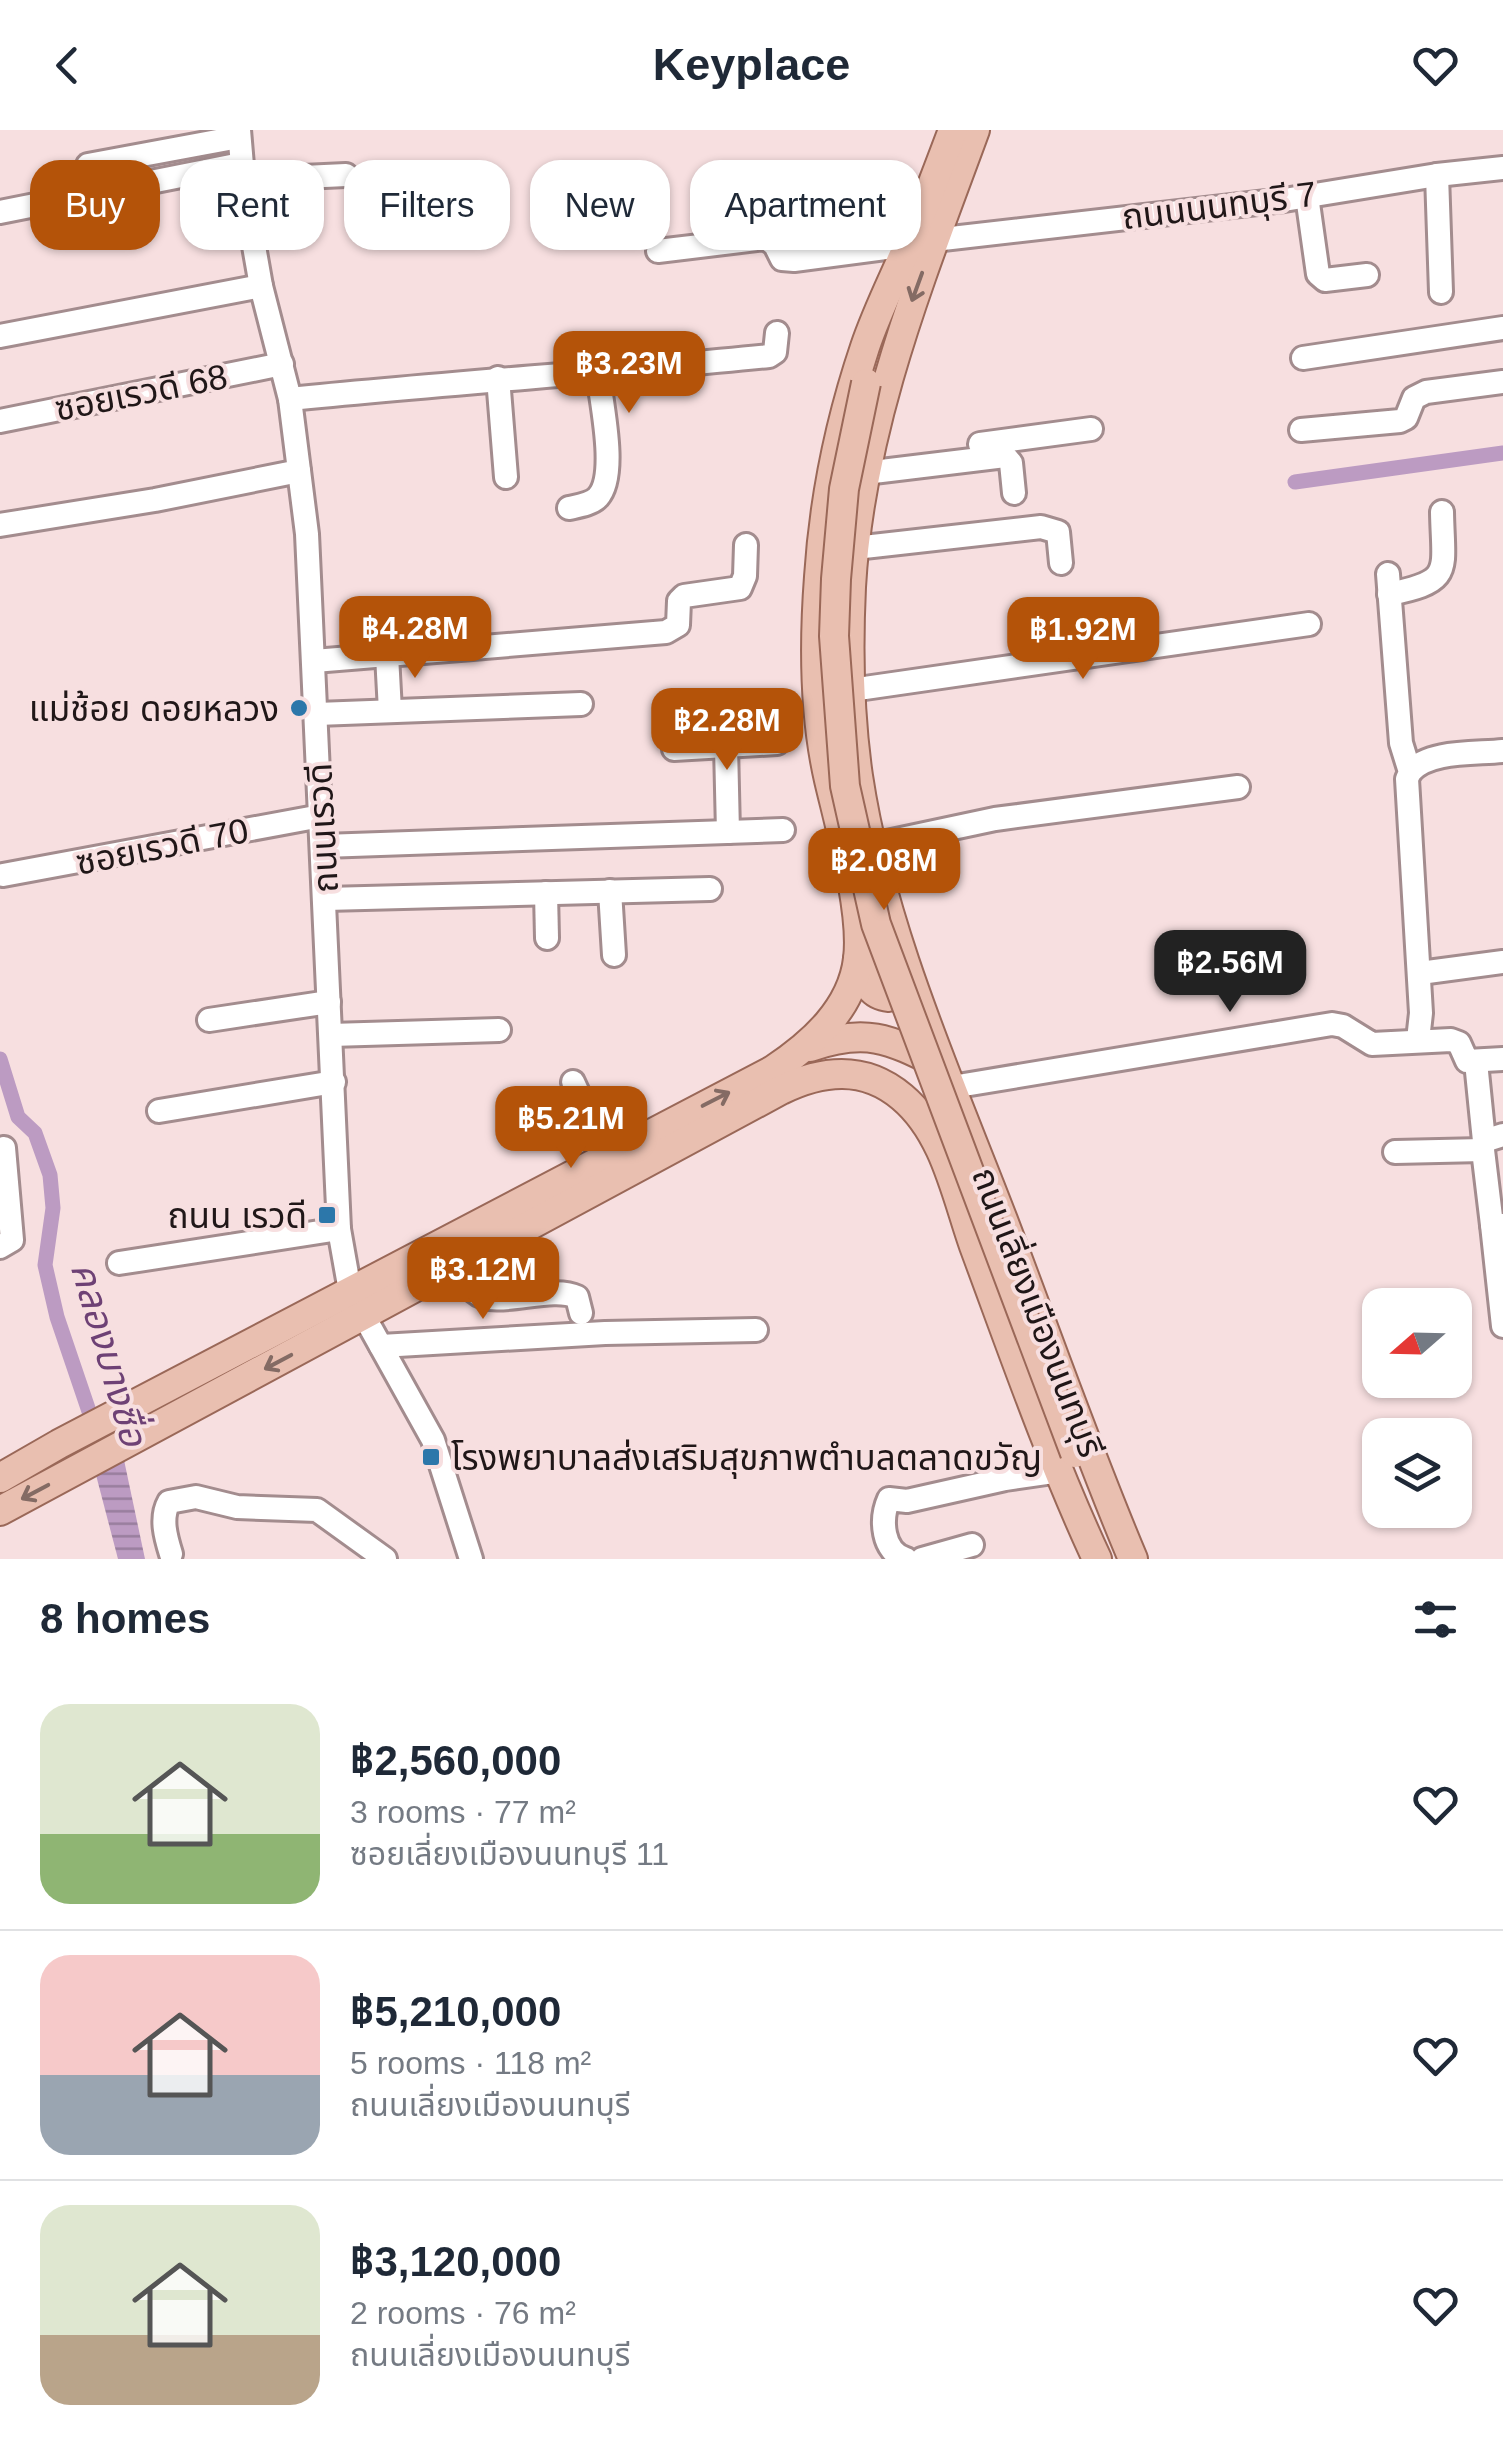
<!DOCTYPE html>
<html lang="en">
<head>
<meta charset="utf-8">
<style>
  body { margin:0; font-family:Arial,"Noto Sans Thai",sans-serif; background:#f2f2f3; color:#1f2937; height:100vh; display:flex; flex-direction:column; font-size:38px; white-space:nowrap }
  * { box-sizing:border-box; margin:0 }
  p { font-size:32px; color:#747a83 }
  .icon { flex:none; width:55px; height:55px; fill:none; stroke:currentColor; stroke-width:2; stroke-linecap:round; stroke-linejoin:round }
  .map { position:relative; height:1429px; overflow:hidden }
  .sheet { display:flex; flex-direction:column; background:#fff; flex:1 }
  .sheet>* { flex:none }
  .hud { position:absolute; left:30px; top:30px; width:1000px; height:90px; display:flex; gap:20px }
  .needle { width:65px; rotate:250deg }
  .fabs { position:absolute; left:1362px; top:1158px; display:grid; gap:20px }
  .fabs a { display:grid; place-items:center; width:110px; height:110px; border-radius:20px; background:#fff; box-shadow:0 2px 8px #0004; font-size:50px }
  .price { position:absolute; translate:-50% -85px; padding:0 22px; border-radius:20px; background:#b45309; color:#fff; font-size:32px; line-height:65px; filter:drop-shadow(0 2px 5px #0008) }
  .price::after { content:''; position:absolute; left:50%; top:60px; width:30px; height:22px; margin-left:-15px; background:inherit; clip-path:polygon(0 0,100% 0,50% 100%) }
  .price.on { background:#222; color:#fff }
  ul { padding:0; list-style:none }
  li { display:flex; align-items:center; gap:30px; height:250px; padding:0 40px }
  li+li { border-top:2px solid #e0e1e3 }
  li span { display:grid; place-items:center; flex:none; width:280px; height:200px; border-radius:30px; color:#555 }
  li>.icon { margin-inline-start:auto }
  span .icon { width:120px; height:120px; fill:#fffc; stroke-width:1 }
  li b { font-size:42px }
  h2 { display:flex; justify-content:space-between; align-items:center; height:120px; padding:0 40px; font-size:42px }
  .tag { padding:0 35px; border-radius:30px; background:#fff; box-shadow:0 2px 8px #0004; font-size:35px; line-height:90px }
  .tag.on { background:#b45309; color:#fff }
  header { display:flex; justify-content:space-between; align-items:center; height:130px; padding:0 40px; background:#fff; font-size:45px; font-weight:700 }
  .map>svg:first-child { display:block }
  .water { fill:url(#water-rules) }
  .lines { fill:none; stroke-linecap:round; stroke-linejoin:round }
  .canal { stroke:#bc9bc2; stroke-width:15 }
  .minor-casing { stroke:#a38c8e; stroke-width:28 }
  .major-casing { stroke:#9a6858; stroke-width:32 }
  .minor { stroke:#fff; stroke-width:22 }
  .major { stroke:#e9bfb0; stroke-width:28 }
  .major-bridge-casing { stroke:#9a6858; stroke-width:32; stroke-linecap:butt }
  .major-bridge { stroke:#e9bfb0; stroke-width:28 }
  .oneway { stroke:#846b64 }
  .poi-dot { fill:#2c77aa; stroke:#f7dfe0; stroke-width:4 }
  .labels { text-anchor:middle; dominant-baseline:central; stroke-width:8; stroke-linejoin:round; paint-order:stroke }
  .street-label { font-size:35px; fill:#201718; stroke:#f7dfe0 }
  .poi-label { font-size:35px; fill:#201718; stroke:#f7dfe0; text-anchor:end }
  .water-label { font-size:38px; font-style:italic; fill:#6e4175; stroke:#f7dfe0 }
</style>
</head>
<body>
<header><svg class="icon" aria-label="back" viewBox="0 0 24 24"><path d="M15 5l-7 7 7 7"/></svg>Keyplace<svg class="icon" aria-label="heart" viewBox="0 0 24 24"><path d="M12 20l-8-8c-3-5 5-10 8-4 3-6 11-1 8 4z"/></svg></header>
<div class="map">
<svg width="1503" height="1429" viewBox="0 0 1503 1429">
  <defs>
    <pattern id="water-rules" width="6" height="5" patternUnits="userSpaceOnUse" patternTransform="scale(2.5)"><rect width="6" height="5" fill="#bc9bc2"/><path d="M0 2.5h6" fill="none" stroke="#987d9d"/></pattern>
  </defs>
  <rect width="100%" height="100%" fill="#f7dfe0"/>
  <!-- water -->
  <polygon class="water" points="124,1330 145,1429 118,1429 96,1345"/>
  <g class="lines">
    <!-- canal -->
    <g class="canal">
      <polyline points="1295,352 1503,323"/>
      <polyline points="0,929 18,987 35,1003 50,1045 53,1078 45,1135 57,1187 95,1299"/>
    </g>
    <!-- minor casing -->
    <g class="minor-casing">
      <g id="minor">
        <polyline points="239,0 244,59 261,156 290,269 307,404 339,1099 350,1161"/>
        <polyline points="88,35 239,7"/>
        <polyline points="1437,45 1441,162"/>
        <polyline points="244,59 303,47 346,45"/>
        <polyline points="1307,66 1318,144 1325,150 1367,145"/>
        <polyline points="0,82 241,34"/>
        <polyline points="934,110 1284,70 1437,45 1503,38"/>
        <polyline points="658,121 766,108 775,115 782,129 794,130 908,115"/>
        <polyline points="0,206 261,156"/>
        <polyline points="1303,228 1503,198"/>
        <polyline points="498,248 506,347"/>
        <path d="M 290,269 C 450,253 609,242 769,226 L 775,222 L 777,203"/>
        <polyline points="0,291 282,234"/>
        <polyline points="1301,300 1400,291 1406,288 1414,268 1426,262 1503,252"/>
        <polyline points="980,314 1091,299"/>
        <polyline points="865,343 1005,326 1011,333 1014,363"/>
        <path d="M 569,378 C 578,376 592,374 598,367 C 618,345 601,272 598,243"/>
        <polyline points="0,395 155,370 299,341"/>
        <polyline points="855,418 1041,397 1058,402 1061,433"/>
        <polyline points="1388,444 1401,613 1410,642 1407,649 1421,883 1418,910"/>
        <path d="M 1389,464 C 1454,451 1443,442 1442,382"/>
        <polyline points="387,525 390,581"/>
        <polyline points="314,531 666,502 678,495 679,471 684,466 740,458 745,446 746,415"/>
        <polyline points="851,560 1309,494"/>
        <polyline points="317,584 581,574"/>
        <polyline points="726,616 728,702"/>
        <polyline points="674,619 777,613"/>
        <path d="M 1410,642 C 1429,620 1475,624 1503,621"/>
        <polyline points="873,715 995,689 1238,657"/>
        <polyline points="323,716 783,700"/>
        <polyline points="3,745 321,686"/>
        <polyline points="610,761 614,825"/>
        <polyline points="546,763 547,808"/>
        <polyline points="326,769 710,759"/>
        <polyline points="1420,843 1503,832"/>
        <polyline points="209,890 329,872"/>
        <polyline points="331,905 499,900"/>
        <polyline points="1476,932 1484,1011"/>
        <polyline points="573,952 607,1026"/>
        <polyline points="952,957 1332,894 1343,896 1372,914 1451,910 1459,913 1467,931 1503,929"/>
        <polyline points="159,981 334,952"/>
        <polyline points="1503,1005 1484,1011 1483,1020 1492,1095 1503,1095"/>
        <polyline points="1395,1022 1483,1020"/>
        <polyline points="1492,1095 1503,1196"/>
        <polyline points="0,1117 12,1110 4,1018"/>
        <polyline points="119,1133 339,1099"/>
        <path d="M 461,1133 C 465,1142 468,1155 475,1162 C 495,1180 550,1154 577,1167 L 581,1183"/>
        <polyline points="364,1186 433,1310 471,1429"/>
        <polyline points="381,1216 605,1203 756,1200"/>
        <path d="M 171,1424 C 166,1408 160,1388 169,1372 L 196,1367 L 237,1377 L 317,1380 L 385,1429"/>
        <path d="M 906,1429 C 882,1422 880,1389 889,1369 L 907,1371 L 1005,1349 L 1060,1341"/>
        <polyline points="922,1429 972,1415"/>
      </g>
    </g>
    <!-- major casing -->
    <g class="major-casing">
      <g id="major">
        <path d="M 975,0 C 920,150 860,296 851,457 C 848,520 849,584 858,646 C 881,799 948,947 1003,1090 C 1046,1203 1086,1318 1133,1429"/>
        <path d="M 858,829 C 865,847 867,865 889,867 L 897,861 L 902,838"/>
        <path d="M 810,917 C 865,898 888,908 939,934"/>
        <path d="M 0,1348 L 59,1314 L 773,940 C 812,914 852,879 858,829 C 864,782 840,697 829,650 C 814,585 814,513 819,447 C 824,369 840,291 865,217 C 876,184 892,152 906,120 C 923,80 938,40 953,0"/>
        <path d="M 0,1381 L 781,960 C 822,940 864,935 902,967 C 945,1003 956,1065 974,1116 C 1013,1221 1050,1328 1097,1429"/>
      </g>
    </g>
    <!-- minor -->
    <use href="#minor" class="minor"/>
    <!-- major -->
    <use href="#major" class="major"/>
    <!-- major-bridge casing -->
    <g class="major-bridge-casing">
      <polyline id="major-bridge" points="866,253 844,359 836,449 834,506 845,656 876,794 1075,1323"/>
    </g>
    <!-- major-bridge -->
    <use href="#major-bridge" class="major-bridge"/>
  </g>
  <!-- one-way arrows -->
  <defs><path id="oneway-shaft" d="M-6 0H5M1.5-3L5.5 0L1.5 3" fill="none" stroke-width="1.6" stroke-linecap="round" stroke-linejoin="round" transform="scale(2.5)"/></defs>
  <g class="oneway">
    <use href="#oneway-shaft" transform="translate(917 157) rotate(110)"/>
    <use href="#oneway-shaft" transform="translate(716 969) rotate(-27)"/>
    <use href="#oneway-shaft" transform="translate(278 1232) rotate(152)"/>
    <use href="#oneway-shaft" transform="translate(35 1362) rotate(152)"/>
  </g>
  <!-- markers -->
  <g class="poi-dot">
    <circle cx="299" cy="578" r="10"/>
    <rect x="317" y="1075" width="20" height="20" rx="5"/>
    <rect x="421" y="1317" width="20" height="20" rx="5"/>
  </g>
  <g class="labels">
    <!-- street labels -->
    <g class="street-label">
      <text transform="translate(1219 75) rotate(-7)">ถนนนนทบุรี 7</text>
      <text transform="translate(141 262) rotate(-11)">ซอยเรวดี 68</text>
      <text transform="translate(322 698) rotate(-93)">ถนนเรวดี</text>
      <text transform="translate(162 716) rotate(-11)">ซอยเรวดี 70</text>
      <text transform="translate(1038 1182) rotate(69)">ถนนเลี่ยงเมืองนนทบุรี</text>
    </g>
    <!-- poi labels -->
    <g class="poi-label">
      <text x="279" y="578">แม่ช้อย ดอยหลวง</text>
      <text x="307" y="1085">ถนน เรวดี</text>
      <text x="451" y="1327" text-anchor="start">โรงพยาบาลส่งเสริมสุขภาพตำบลตลาดขวัญ</text>
    </g>
    <!-- water labels -->
    <g class="water-label">
      <text transform="translate(109 1224) rotate(74)">คลองบางซื่อ</text>
    </g>
  </g>
</svg>
<div class="fabs">
<a><svg class="needle" viewBox="-14 -14 28 28"><path d="M0-13l5 13h-10z" fill="#e53935"/><path d="M0 13l5-13h-10z" fill="#747a83"/></svg></a>
<a><svg class="icon" aria-label="layers" viewBox="0 0 24 24"><path d="M12 4l9 5-9 5-9-5zM3 14l9 5 9-5"/></svg></a>
</div>
<b class="price" style="left:629px;top:286px">฿3.23M</b>
<b class="price" style="left:415px;top:551px">฿4.28M</b>
<b class="price" style="left:1083px;top:552px">฿1.92M</b>
<b class="price" style="left:727px;top:643px">฿2.28M</b>
<b class="price" style="left:884px;top:783px">฿2.08M</b>
<b class="price on" style="left:1230px;top:885px">฿2.56M</b>
<b class="price" style="left:571px;top:1041px">฿5.21M</b>
<b class="price" style="left:483px;top:1192px">฿3.12M</b>
<div class="hud">
<a class="tag on">Buy</a>
<a class="tag">Rent</a>
<a class="tag">Filters</a>
<a class="tag">New</a>
<a class="tag">Apartment</a>
</div>
</div>
<section class="sheet">
<h2>8 homes<svg class="icon" aria-label="filters" viewBox="0 0 24 24"><path d="M4 7h16M4 17h16"/><circle cx="9" cy="7" r="2"/><circle cx="15" cy="17" r="2"/></svg></h2>
<ul>
<li><span style="background:linear-gradient(#dfe7d0 65%,#8fb573 0)"><svg class="icon" aria-label="home" viewBox="0 0 24 24"><path d="M3 11l9-7 9 7M6 9v11h12V9"/></svg></span><div><b>฿2,560,000</b><p>3 rooms · 77 m²</p><p>ซอยเลี่ยงเมืองนนทบุรี 11</p></div><svg class="icon" aria-label="heart" viewBox="0 0 24 24"><path d="M12 20l-8-8c-3-5 5-10 8-4 3-6 11-1 8 4z"/></svg></li>
<li><span style="background:linear-gradient(#f6c9c9 60%,#9aa5b1 0)"><svg class="icon" aria-label="home" viewBox="0 0 24 24"><path d="M3 11l9-7 9 7M6 9v11h12V9"/></svg></span><div><b>฿5,210,000</b><p>5 rooms · 118 m²</p><p>ถนนเลี่ยงเมืองนนทบุรี</p></div><svg class="icon" aria-label="heart" viewBox="0 0 24 24"><path d="M12 20l-8-8c-3-5 5-10 8-4 3-6 11-1 8 4z"/></svg></li>
<li><span style="background:linear-gradient(#dfe7d0 65%,#b9a48a 0)"><svg class="icon" aria-label="home" viewBox="0 0 24 24"><path d="M3 11l9-7 9 7M6 9v11h12V9"/></svg></span><div><b>฿3,120,000</b><p>2 rooms · 76 m²</p><p>ถนนเลี่ยงเมืองนนทบุรี</p></div><svg class="icon" aria-label="heart" viewBox="0 0 24 24"><path d="M12 20l-8-8c-3-5 5-10 8-4 3-6 11-1 8 4z"/></svg></li>
</ul>
</section>
</body>
</html>
